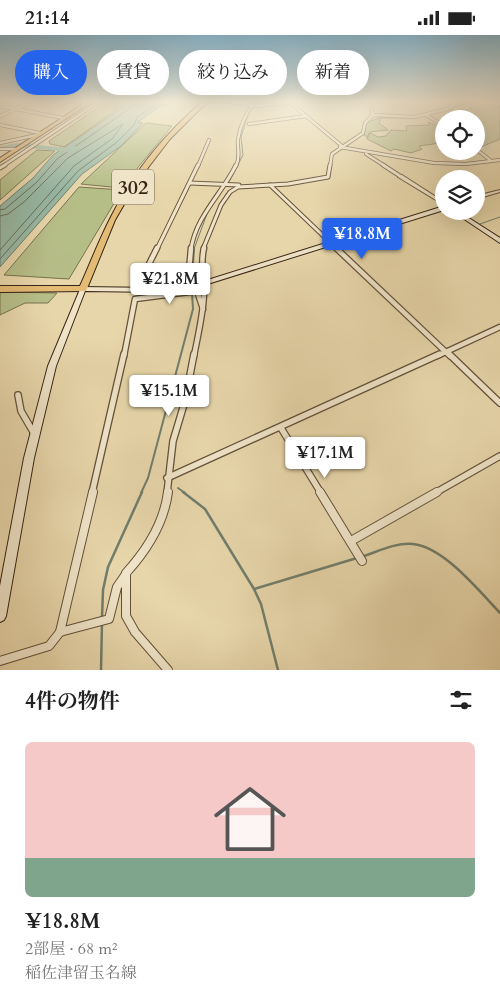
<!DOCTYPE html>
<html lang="ja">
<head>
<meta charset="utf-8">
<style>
  body { margin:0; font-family:Cardo,"Noto Serif JP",serif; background:#f6f6f6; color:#222; height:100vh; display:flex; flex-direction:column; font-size:19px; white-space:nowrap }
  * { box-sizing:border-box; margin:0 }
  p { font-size:16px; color:#767676 }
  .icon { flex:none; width:28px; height:28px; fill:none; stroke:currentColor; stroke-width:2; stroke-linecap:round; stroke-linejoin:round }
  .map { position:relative; height:635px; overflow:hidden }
  .panel { display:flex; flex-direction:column; background:#fff; flex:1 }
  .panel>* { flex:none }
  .banner { position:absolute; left:15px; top:15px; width:470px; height:45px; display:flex; gap:10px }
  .controls { position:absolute; left:435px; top:75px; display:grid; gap:10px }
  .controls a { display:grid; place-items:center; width:50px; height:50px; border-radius:50%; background:#fff; box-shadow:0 5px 20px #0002; font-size:25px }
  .price { position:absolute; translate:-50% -42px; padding:0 11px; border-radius:5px; background:#fff; color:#222; font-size:16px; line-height:32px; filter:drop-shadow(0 1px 2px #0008) }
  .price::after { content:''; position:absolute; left:50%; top:30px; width:15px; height:11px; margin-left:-8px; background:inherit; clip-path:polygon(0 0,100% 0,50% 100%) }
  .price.selected { background:#2563eb; color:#fff }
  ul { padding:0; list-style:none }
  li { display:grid; align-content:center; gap:10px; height:265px; padding:0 25px }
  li+li { border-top:1px solid #e0e0e0 }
  li span { display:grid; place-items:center; height:155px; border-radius:8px; color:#555 }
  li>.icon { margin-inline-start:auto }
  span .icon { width:90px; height:90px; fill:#fffc; stroke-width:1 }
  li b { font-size:21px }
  h2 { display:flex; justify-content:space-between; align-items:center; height:60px; padding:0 25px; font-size:21px }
  .chip { padding:0 18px; border-radius:22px; background:#fff; box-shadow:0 5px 20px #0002; font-size:18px; line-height:45px }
  .chip.selected { background:#2563eb; color:#fff }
  .status { display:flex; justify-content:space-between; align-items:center; height:35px; padding:0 25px; background:#fff; direction:ltr }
  .status svg { height:14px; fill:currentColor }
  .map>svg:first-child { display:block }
  .green { fill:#b6be88; stroke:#77724f }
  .water { fill:#97b9a6; stroke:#717e6c }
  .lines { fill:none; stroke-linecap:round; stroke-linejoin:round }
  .shore { stroke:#686f5e; stroke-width:1 }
  .stream-far2 { stroke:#717e6c; stroke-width:1 }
  .stream-far1 { stroke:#717e6c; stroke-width:2 }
  .stream { stroke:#717e6c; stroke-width:2.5 }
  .river { fill:#97b9a6; fill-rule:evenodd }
  .minor-far4-casing { stroke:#64513b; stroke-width:4 }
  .minor-far3-casing { stroke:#64513b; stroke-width:5 }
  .minor-far2-casing { stroke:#64513b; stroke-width:7 }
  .minor-far1-casing { stroke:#64513b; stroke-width:8 }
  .minor-casing { stroke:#64513b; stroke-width:10 }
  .tertiary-casing { stroke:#64513b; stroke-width:2 }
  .secondary-casing { stroke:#382516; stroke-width:2 }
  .primary-casing { stroke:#382516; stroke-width:2 }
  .minor-far4 { stroke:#efe4c8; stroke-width:2.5 }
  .minor-far3 { stroke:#efe4c8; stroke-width:3 }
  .minor-far2 { stroke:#efe4c8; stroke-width:4.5 }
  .minor-far1 { stroke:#efe4c8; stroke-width:5.5 }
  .minor { stroke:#efe4c8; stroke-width:8 }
  .tertiary { fill:#efe4c8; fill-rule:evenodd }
  .secondary { fill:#efe4c8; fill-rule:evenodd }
  .primary { fill:#e4bb75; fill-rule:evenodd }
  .labels { text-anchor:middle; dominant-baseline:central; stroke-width:5; stroke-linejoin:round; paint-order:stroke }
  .shield { fill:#efe4c8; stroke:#6f5e4b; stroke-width:1 }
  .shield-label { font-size:20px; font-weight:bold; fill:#382516 }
</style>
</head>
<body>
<div class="status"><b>21:14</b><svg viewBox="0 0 49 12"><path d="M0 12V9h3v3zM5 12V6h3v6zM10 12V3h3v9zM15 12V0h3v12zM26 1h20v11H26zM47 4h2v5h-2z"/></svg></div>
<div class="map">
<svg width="500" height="635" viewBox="0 0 500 635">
  <rect width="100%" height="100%" fill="#e7d6aa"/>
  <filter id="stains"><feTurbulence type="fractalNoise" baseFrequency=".004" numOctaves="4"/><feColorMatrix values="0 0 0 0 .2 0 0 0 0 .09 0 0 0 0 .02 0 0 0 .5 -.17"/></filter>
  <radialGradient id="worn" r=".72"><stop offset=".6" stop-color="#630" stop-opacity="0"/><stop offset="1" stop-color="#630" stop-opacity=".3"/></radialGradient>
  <!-- green -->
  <g class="green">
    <polygon points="108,66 129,66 64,112 50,109 49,106"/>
    <polygon points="476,72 500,72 500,104 481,112 476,109 476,84 454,84 458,82 461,76"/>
    <path d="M 377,80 C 386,85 395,80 406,83 L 381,83 L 379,88 L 388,95 L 370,97 L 367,102 L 363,99 L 366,88 L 379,83 Z"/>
    <polygon points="428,87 444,94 444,110 440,108 419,111 422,114 411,118 394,114 391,116 367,104 370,98 378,102 386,101 391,95 407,96 406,91 430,90"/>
    <polygon points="146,88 172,91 121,153 81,149"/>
    <polygon points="37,115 55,116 0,165 0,145"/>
    <polygon points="79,152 122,155 69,244 4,240"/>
    <polygon points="0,257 57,258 48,268 25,268 0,280"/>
  </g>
  <!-- water -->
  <polygon class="water" points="132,66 181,66 159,72 138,87 143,88 121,111 82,139 0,232 0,171 33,143 53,120"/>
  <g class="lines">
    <!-- shore -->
    <g class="shore">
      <polyline points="0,175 5,174 37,147 57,124 132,72 134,66"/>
      <polyline points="0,181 8,179 24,167 68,123 123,89 113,103 74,131 0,215"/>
      <polyline points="0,224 78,136 117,107 134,90 137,82 163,66"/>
    </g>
    <!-- stream-far2 -->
    <g class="stream-far2">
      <polyline points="213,168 230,145 243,120 241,102 250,74"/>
      <polyline points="480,189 500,182"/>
      <polyline points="194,214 207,179"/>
    </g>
    <!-- stream-far1 -->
    <g class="stream-far1">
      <polyline points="192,245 194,213"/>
      <polyline points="178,453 185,458"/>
      <polyline points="141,458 148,443 193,274 192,258"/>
    </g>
    <!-- stream -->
    <g class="stream">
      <polyline points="183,457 205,474 254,554 261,569 278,635"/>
      <path d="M 361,522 C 377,517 396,507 413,509 C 444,512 480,557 500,578"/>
      <polyline points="254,554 357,523"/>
      <polyline points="102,583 103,555 108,532 142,457"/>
      <polyline points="101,635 102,587"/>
    </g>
    <!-- river -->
    <polygon class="river" points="17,108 69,113 77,111 80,113 69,117 17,112 0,115 0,111"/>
    <!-- minor-far4 casing -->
    <g class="minor-far4-casing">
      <g id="minor-far4">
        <polyline points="67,66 86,69"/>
        <polyline points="225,66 256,71 290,68"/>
        <polyline points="288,66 342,111"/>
        <polyline points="370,66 373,80"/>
        <polyline points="0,71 63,83"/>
        <polyline points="200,71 212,66"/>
        <polyline points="426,80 444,91"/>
        <polyline points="0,81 33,66"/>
        <polyline points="249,89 306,81"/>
        <polyline points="0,90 40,98"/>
        <polyline points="0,108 37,100"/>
        <polyline points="340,112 434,128 466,129 500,125"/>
        <polyline points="0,114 15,114"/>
        <polyline points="476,114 490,125"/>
        <polyline points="366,119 385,131"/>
        <polyline points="3,131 100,66"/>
        <polyline points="198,131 209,105"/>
        <path d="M 236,131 C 241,121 237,115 238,104 C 240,91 247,74 257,66"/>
        <polyline points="330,131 332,119 363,98 365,88 373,80 415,82 451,73 450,71 468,67 500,69"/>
      </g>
    </g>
    <!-- minor-far3 casing -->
    <g class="minor-far3-casing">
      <g id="minor-far3">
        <polyline points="383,130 400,141"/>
        <polyline points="0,133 5,130"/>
        <polyline points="190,148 239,150"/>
        <polyline points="270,150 337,214"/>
        <polyline points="157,214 198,130"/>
        <path d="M 191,214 C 196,181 222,159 236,130"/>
        <polyline points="203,214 221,170 230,157 238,152 288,149 328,142 330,130"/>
      </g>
    </g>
    <!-- minor-far2 casing -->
    <g class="minor-far2-casing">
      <g id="minor-far2">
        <polyline points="336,213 450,321"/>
        <polyline points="139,247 172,249 197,246 200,232"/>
        <polyline points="188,247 191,213"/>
        <polyline points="138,251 157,213"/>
        <polyline points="124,321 135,264 197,256 203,274"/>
        <path d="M 194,321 C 198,300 203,280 204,259 C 204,243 200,228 204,213"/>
        <polyline points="437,321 500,292"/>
      </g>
    </g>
    <!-- minor-far1 casing -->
    <g class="minor-far1-casing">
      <g id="minor-far1">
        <polyline points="449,319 500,368"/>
        <polyline points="18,360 21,376 35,400"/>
        <polyline points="281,393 321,458"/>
        <polyline points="167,443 440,319"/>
        <polyline points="92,458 124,319"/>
        <polyline points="167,458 173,406 185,366 194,319"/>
        <polyline points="435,458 500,421"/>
      </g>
    </g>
    <!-- minor casing -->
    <g class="minor-casing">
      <g id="minor">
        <path d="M 168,457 C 164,488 147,515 126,538 L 126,581 L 135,597 L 168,635"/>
        <polyline points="320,457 362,526"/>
        <polyline points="351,506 437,457"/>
        <polyline points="60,597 109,584 117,552 126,539"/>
        <polyline points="0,626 49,611 60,597 93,457"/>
      </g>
    </g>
    <!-- tertiary casing -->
    <g class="tertiary-casing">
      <g id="tertiary">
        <polygon points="398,140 402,140 444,167 444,170 398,142"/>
        <polygon points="500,155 500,157 476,164 476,161"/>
      </g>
    </g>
    <!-- secondary casing -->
    <g class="secondary-casing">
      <g id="secondary">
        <polygon points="444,171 444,175 198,252 159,257 85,256 56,331 34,423 6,581 4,585 0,587 0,551 24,423 48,331 81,252 159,253 198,248"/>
        <polygon points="452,176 458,176 500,203 500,208"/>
      </g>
    </g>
    <!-- primary casing -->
    <g class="primary-casing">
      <g id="primary">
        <polygon points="88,66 93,66 0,127 0,123"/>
        <path d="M 203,66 L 208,66 L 170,104 L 137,147 L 115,185 L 86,256 L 0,257 L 0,251 L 80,251 C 91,227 100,202 113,178 C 135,135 167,97 203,66 Z"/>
      </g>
    </g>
    <!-- minor-far4 -->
    <use href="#minor-far4" class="minor-far4"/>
    <!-- minor-far3 -->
    <use href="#minor-far3" class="minor-far3"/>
    <!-- minor-far2 -->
    <use href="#minor-far2" class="minor-far2"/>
    <!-- minor-far1 -->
    <use href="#minor-far1" class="minor-far1"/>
    <!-- minor -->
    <use href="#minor" class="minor"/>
    <!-- tertiary -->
    <use href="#tertiary" class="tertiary"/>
    <!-- secondary -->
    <use href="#secondary" class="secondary"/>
    <!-- primary -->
    <use href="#primary" class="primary"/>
  </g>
  <!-- sky -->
  <linearGradient id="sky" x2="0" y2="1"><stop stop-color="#87b6ce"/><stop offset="0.43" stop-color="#f4edd9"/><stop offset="1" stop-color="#f4edd9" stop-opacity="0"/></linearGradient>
  <rect width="500" height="155" fill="url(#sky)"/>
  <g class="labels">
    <!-- shield labels -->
    <rect class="shield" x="112" y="134.5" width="42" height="35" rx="4"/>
    <g class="shield-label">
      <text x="133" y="152">302</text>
    </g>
  </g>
  <rect width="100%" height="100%" filter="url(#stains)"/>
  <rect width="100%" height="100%" fill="url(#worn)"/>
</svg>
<div class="controls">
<a><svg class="icon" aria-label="locate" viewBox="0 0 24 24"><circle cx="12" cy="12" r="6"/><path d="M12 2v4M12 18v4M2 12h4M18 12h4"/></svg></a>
<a><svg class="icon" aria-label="layers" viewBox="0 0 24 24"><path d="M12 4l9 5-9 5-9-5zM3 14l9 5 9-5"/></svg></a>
</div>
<b class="price selected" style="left:362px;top:225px">¥18.8M</b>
<b class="price" style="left:170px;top:270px">¥21.8M</b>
<b class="price" style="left:169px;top:382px">¥15.1M</b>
<b class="price" style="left:325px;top:444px">¥17.1M</b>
<div class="banner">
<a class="chip selected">購入</a>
<a class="chip">賃貸</a>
<a class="chip">絞り込み</a>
<a class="chip">新着</a>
</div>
</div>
<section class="panel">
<h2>4件の物件<svg class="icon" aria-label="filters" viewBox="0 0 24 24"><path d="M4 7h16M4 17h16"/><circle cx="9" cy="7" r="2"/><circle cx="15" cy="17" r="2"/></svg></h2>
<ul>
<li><span style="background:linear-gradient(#f6c9c9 75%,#7fa58c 0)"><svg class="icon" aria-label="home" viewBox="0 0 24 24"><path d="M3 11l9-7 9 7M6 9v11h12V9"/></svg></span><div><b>¥18.8M</b><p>2部屋 · 68 m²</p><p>稲佐津留玉名線</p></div></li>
</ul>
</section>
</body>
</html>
